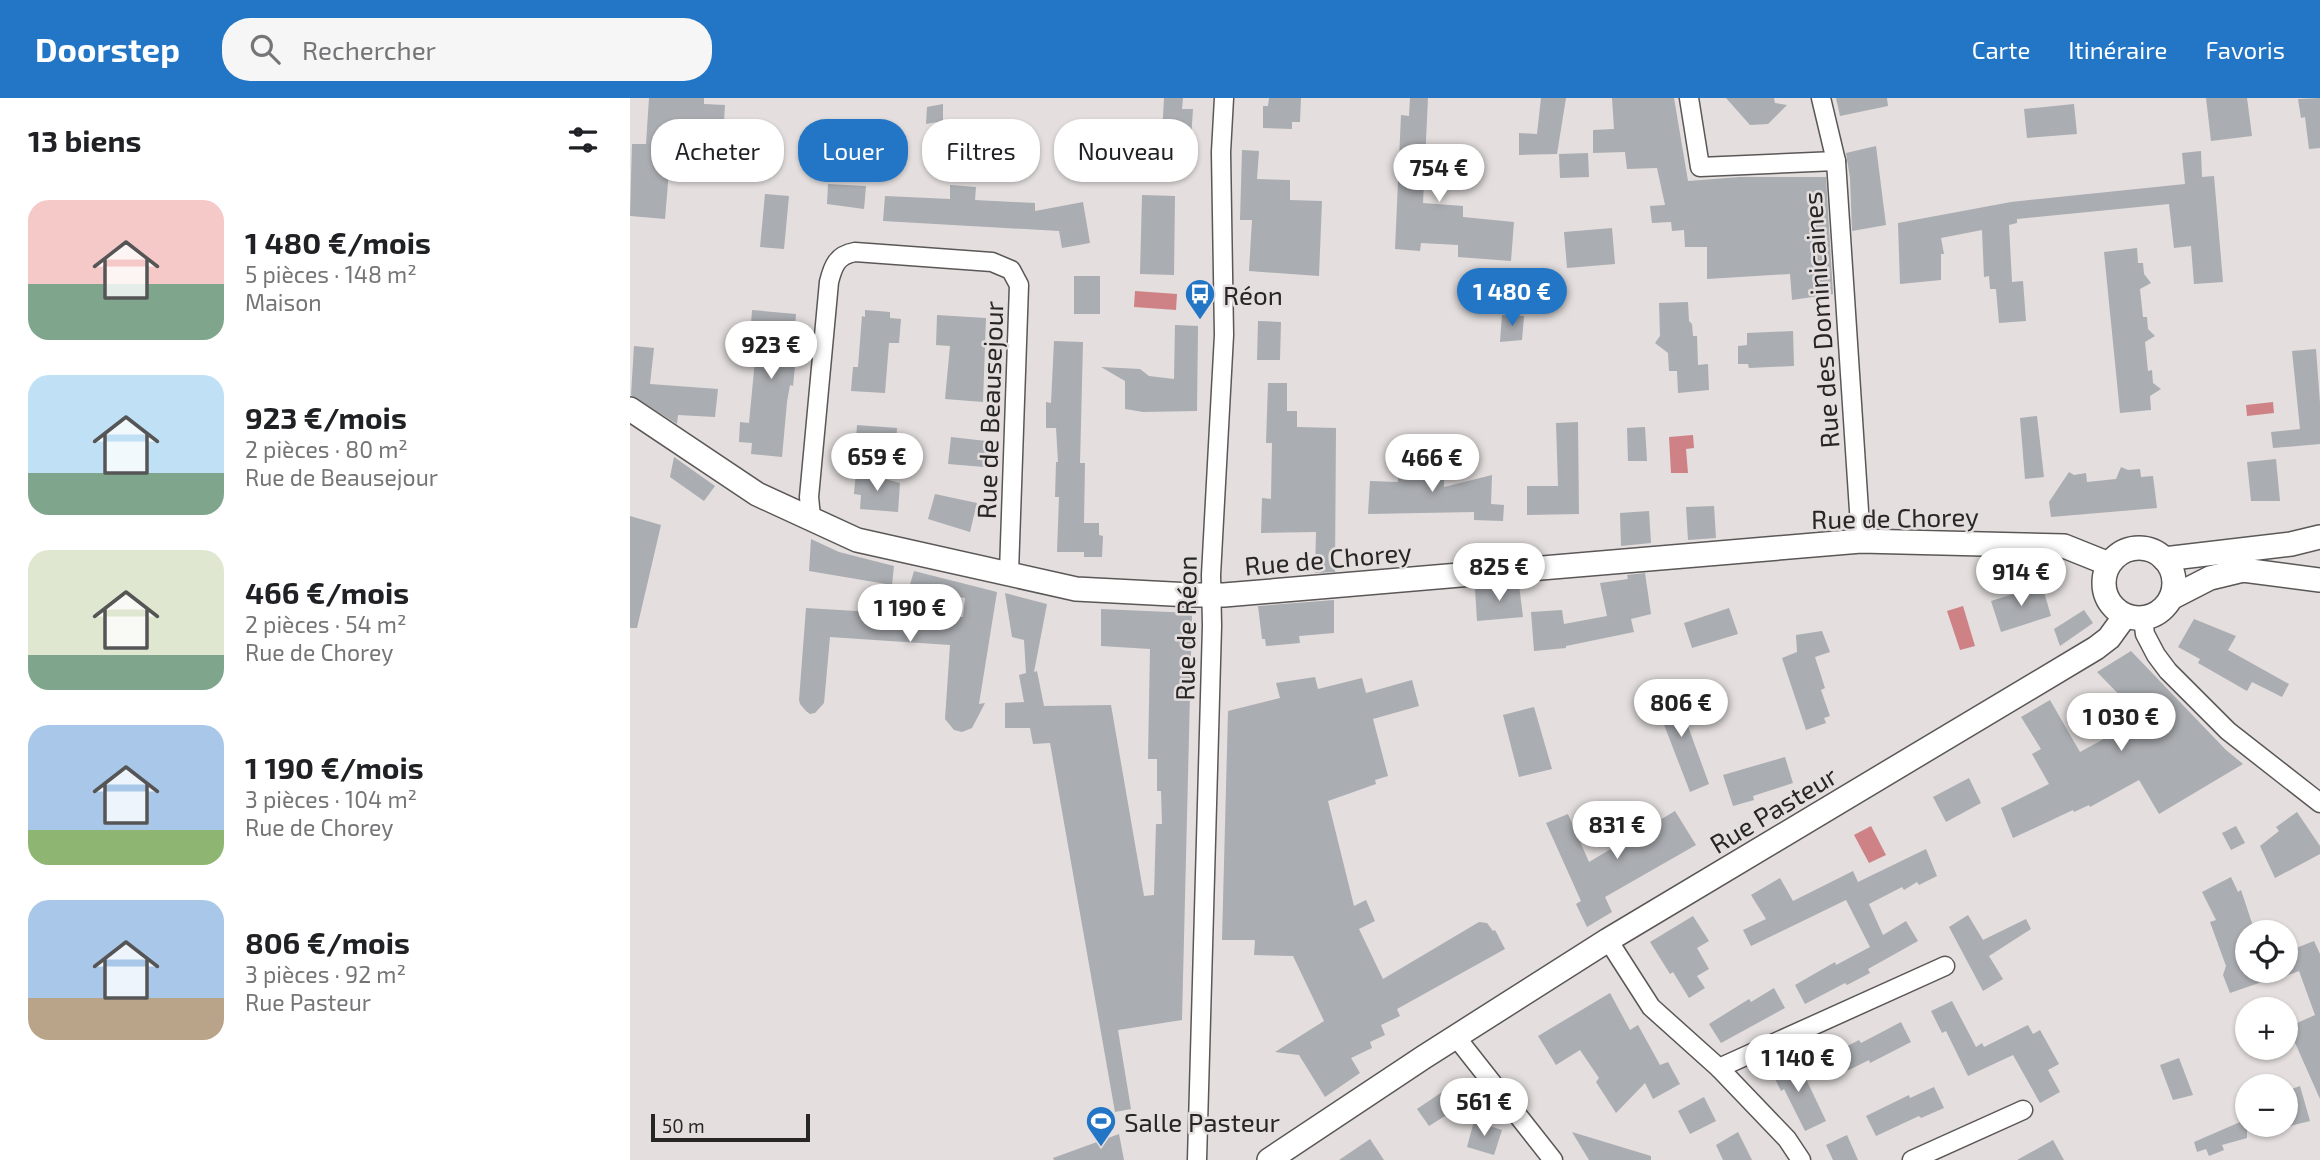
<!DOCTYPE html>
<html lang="fr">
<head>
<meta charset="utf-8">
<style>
  body { margin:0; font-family:"Exo 2",sans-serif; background:#f6f6f6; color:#202124; height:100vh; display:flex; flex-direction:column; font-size:26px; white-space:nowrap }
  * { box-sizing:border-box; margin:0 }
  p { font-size:23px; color:#757577 }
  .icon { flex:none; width:38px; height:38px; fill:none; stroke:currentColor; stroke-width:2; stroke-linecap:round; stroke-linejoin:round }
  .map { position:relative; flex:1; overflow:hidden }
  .sheet { display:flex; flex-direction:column; background:#fff; width:630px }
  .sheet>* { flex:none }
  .banner { position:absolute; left:21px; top:21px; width:665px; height:63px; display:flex; gap:14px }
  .fabs { position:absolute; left:1605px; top:822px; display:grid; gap:14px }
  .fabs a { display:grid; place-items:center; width:63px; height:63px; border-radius:50%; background:#fff; box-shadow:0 2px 5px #0004; font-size:35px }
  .scale { position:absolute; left:21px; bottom:18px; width:159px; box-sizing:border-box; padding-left:7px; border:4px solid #272525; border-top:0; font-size:19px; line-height:24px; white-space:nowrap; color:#272525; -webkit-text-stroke:5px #e4dede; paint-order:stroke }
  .price { position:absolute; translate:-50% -60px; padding:0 16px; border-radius:24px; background:#fff; color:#222; font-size:23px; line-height:46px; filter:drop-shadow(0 2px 4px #0008) }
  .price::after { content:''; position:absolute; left:50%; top:42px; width:21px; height:16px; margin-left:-10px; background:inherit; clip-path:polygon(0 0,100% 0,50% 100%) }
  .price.selected { background:#2376c5; color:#fff }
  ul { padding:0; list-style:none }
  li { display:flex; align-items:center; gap:21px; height:175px; padding:0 28px }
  li span { display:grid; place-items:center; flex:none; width:196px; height:140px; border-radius:21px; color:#555 }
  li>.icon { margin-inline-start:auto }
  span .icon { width:84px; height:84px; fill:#fffc; stroke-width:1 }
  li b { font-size:30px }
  h2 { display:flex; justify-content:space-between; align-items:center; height:84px; padding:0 28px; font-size:30px }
  .pill { padding:0 24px; border-radius:28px; background:#fff; box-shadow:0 2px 5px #0004; font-size:24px; line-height:63px }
  .pill.selected { background:#2376c5; color:#fff }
  header { display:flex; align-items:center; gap:42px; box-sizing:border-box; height:98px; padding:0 35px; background:#2376c5; color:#fff }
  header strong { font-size:33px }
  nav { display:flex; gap:38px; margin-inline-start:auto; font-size:24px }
  .search { width:490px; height:63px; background:#f6f6f6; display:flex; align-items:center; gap:18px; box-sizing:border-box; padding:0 24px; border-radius:28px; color:#757577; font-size:26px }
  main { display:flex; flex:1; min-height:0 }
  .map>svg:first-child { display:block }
  .water { fill:#ce8286 }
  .building { fill:#aaadb1 }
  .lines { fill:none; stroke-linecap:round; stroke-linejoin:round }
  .minor-casing { stroke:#5b5757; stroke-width:21 }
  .tertiary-casing { stroke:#5b5757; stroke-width:26 }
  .minor { stroke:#fff; stroke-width:18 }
  .tertiary { stroke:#fff; stroke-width:23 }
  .labels { text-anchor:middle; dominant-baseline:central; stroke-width:5; stroke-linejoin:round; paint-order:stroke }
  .poi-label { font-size:26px; fill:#272525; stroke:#e4dede; text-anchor:start }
  .street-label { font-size:26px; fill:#272525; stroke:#e4dede }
</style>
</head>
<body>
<header>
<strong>Doorstep</strong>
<div class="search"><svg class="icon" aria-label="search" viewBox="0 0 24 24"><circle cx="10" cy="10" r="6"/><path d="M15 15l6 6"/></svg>Rechercher</div>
<nav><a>Carte</a><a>Itinéraire</a><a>Favoris</a></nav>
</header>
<main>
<section class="sheet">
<h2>13 biens<svg class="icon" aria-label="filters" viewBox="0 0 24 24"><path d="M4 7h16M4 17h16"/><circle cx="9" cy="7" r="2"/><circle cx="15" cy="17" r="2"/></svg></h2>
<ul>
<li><span style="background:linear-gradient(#f6c9c9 60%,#7fa58c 0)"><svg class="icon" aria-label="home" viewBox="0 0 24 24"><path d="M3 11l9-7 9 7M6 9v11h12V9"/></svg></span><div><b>1 480 €/mois</b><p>5 pièces · 148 m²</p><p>Maison</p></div></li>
<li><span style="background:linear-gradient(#bfe0f5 70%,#7fa58c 0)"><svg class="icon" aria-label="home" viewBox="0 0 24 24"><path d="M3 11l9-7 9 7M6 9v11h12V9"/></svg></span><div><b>923 €/mois</b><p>2 pièces · 80 m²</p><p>Rue de Beausejour</p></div></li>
<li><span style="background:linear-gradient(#dfe7d0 75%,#7fa58c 0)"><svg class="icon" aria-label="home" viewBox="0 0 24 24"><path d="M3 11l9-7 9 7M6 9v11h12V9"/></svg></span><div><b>466 €/mois</b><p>2 pièces · 54 m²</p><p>Rue de Chorey</p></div></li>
<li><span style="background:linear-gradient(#a9c7e8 75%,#8fb573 0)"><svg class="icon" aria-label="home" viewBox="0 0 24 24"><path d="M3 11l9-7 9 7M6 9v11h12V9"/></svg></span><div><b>1 190 €/mois</b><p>3 pièces · 104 m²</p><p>Rue de Chorey</p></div></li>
<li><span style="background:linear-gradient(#a9c7e8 70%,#b9a48a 0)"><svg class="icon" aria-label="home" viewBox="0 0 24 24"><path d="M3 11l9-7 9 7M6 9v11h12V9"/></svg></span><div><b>806 €/mois</b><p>3 pièces · 92 m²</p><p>Rue Pasteur</p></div></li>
</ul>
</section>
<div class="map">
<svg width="1690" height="1062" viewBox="0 0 1690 1062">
  <rect width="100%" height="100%" fill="#e4dede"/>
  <!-- water -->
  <g class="water">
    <polygon points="505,193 547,196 546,212 504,209"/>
    <polygon points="1643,304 1644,315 1617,318 1616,307"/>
    <polygon points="1063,337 1064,350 1056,351 1058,375 1041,375 1039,339"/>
    <polygon points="1333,508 1345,548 1330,552 1317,513"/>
    <polygon points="1241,728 1256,757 1239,765 1224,737"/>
  </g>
  <!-- building -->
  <g class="building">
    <polygon points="19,0 74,0 74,6 95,7 93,40 71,39 68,76 39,73 35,121 0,118 2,46 16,46"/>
    <polygon points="534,0 553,0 552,11 563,11 560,56 531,55"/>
    <polygon points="639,0 671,0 670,24 662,24 662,31 633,30 633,8 638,8"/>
    <polygon points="780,0 798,0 793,105 833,108 833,119 884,124 881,163 828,159 828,147 791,145 790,153 765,151 771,17 779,18"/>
    <polygon points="911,0 936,0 927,56 889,57 889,35 907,36"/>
    <polygon points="982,0 1044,0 1058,83 1110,79 1196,79 1203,196 1162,202 1160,176 1077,181 1077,149 1055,149 1054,132 1042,133 1041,124 1022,125 1020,108 1035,107 1027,70 997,71 995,54 963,55 963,32 984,31"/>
    <polygon points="1096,0 1144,0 1145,5 1157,7 1138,26 1120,27"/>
    <polygon points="1206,0 1257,0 1258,8 1210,18"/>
    <polygon points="1576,0 1617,0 1622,38 1581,43"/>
    <polygon points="1690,0 1690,50 1679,51 1675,19 1671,20 1668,1"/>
    <polygon points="313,6 313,23 296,26 297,9"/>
    <polygon points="1444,6 1447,36 1397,40 1394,11"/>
    <polygon points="1246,48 1256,127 1222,133 1220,80 1216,55"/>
    <polygon points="612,52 629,53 627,81 660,82 660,102 692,103 689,178 619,173 622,122 610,122"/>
    <polygon points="1571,53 1572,79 1584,78 1593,184 1564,186 1561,148 1544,150 1539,106 1387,121 1387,125 1379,127 1382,184 1393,183 1396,223 1369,225 1366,191 1360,191 1359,178 1354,179 1352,132 1311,140 1314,156 1311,156 1311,182 1270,186 1268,125 1381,104 1555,86 1552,55"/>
    <polygon points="958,55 959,79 930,80 929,56"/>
    <polygon points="198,86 236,88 234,111 197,106"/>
    <polygon points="320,87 346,89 345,102 405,105 405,113 453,104 460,145 432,150 429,133 253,123 255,98 320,101"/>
    <polygon points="135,96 159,98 154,151 130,149"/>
    <polygon points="512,97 545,98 544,177 510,176"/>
    <polygon points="982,130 985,166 937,170 934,134"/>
    <polygon points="1507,150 1508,165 1513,165 1514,176 1521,185 1510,191 1513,219 1517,219 1518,231 1525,238 1515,244 1518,273 1522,272 1523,285 1531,291 1520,298 1521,312 1490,315 1474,154"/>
    <rect x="444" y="178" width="26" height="38"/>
    <polygon points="1058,204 1059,223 1062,226 1063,238 1067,238 1068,267 1078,266 1079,292 1048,295 1047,273 1039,273 1038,255 1025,245 1030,238 1029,205"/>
    <polygon points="122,212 166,216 165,229 169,229 163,288 160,287 157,304 152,359 121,356 122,345 109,344 110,324 119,325 127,241 120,240"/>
    <polygon points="235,212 260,214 260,220 271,221 269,245 259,245 255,295 221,293 223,269 228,269 232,218 235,219"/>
    <polygon points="307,217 356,220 353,304 315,301 320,248 306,247"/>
    <polygon points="872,217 894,218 892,242 870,244"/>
    <polygon points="628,223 651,224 650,262 627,262"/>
    <polygon points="545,227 568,228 567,313 513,314 495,311 495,283 471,269 510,271 519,278 544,281"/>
    <polygon points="1163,233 1164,268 1119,270 1118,266 1108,266 1108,248 1117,247 1117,235"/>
    <polygon points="424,243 453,244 450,365 455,365 454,425 469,425 469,437 473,438 472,459 454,459 454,454 427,454 429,399 425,399 426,364 428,364 426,330 416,330 416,304 421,305"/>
    <polygon points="4,248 24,250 20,286 88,291 85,319 48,317 47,326 1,297"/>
    <polygon points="1686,251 1690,305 1690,346 1643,350 1641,334 1670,331 1662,253"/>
    <polygon points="638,285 657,285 657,313 667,313 667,329 706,330 705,474 685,475 686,434 631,435 632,400 641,401 642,345 636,345"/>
    <polygon points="1407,318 1414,379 1395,381 1390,320"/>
    <polygon points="948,324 949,416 897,417 897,388 928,388 926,325"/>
    <polygon points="227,327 267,330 265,362 227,359 228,354 225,354"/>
    <polygon points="1015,329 1017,363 998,363 997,330"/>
    <polygon points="321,339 356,343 354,369 318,366"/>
    <polygon points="768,355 790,356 790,379 814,379 814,389 862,377 861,406 874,407 873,423 844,422 844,414 738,416 740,383 768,384"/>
    <polygon points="44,359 85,388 74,403 40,379"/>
    <polygon points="1646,361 1650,403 1621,403 1617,364"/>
    <polygon points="1491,369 1498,372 1510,371 1511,379 1523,378 1527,410 1421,419 1419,404 1439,374 1444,377 1456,375 1457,384 1486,381"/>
    <polygon points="226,373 270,385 268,414 230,411 231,397 224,396"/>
    <polygon points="305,396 347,405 340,434 298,421"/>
    <polygon points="1084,408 1086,440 1058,442 1056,409"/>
    <polygon points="1019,413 1021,445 991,448 990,415"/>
    <polygon points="0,418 31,427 7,530 0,530"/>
    <polygon points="181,441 209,454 264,468 262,487 179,473"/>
    <polygon points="284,473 367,494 349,606 355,605 342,630 332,634 324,632 315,621 320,547 200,539 194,605 185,615 180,616 176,613 170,606 169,602 176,510 260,515 260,520 270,522 272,516 333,519 335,500 279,490"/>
    <polygon points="1015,475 1021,516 1001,521 1004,534 936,548 936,550 904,553 901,514 932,512 934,526 977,518 970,485 998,481 997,477"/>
    <polygon points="889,487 893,519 847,523 845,491"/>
    <polygon points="1412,487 1421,518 1371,534 1361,503"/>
    <polygon points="375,495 417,506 404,574 407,573 414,608 481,607 514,798 524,797 526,726 532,726 531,693 527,693 527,661 518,661 520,551 471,548 471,511 562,515 552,922 488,932 501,1011 485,1014 420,645 403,646 400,630 375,630 375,605 394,604 389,577 396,575 394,542 382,539"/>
    <polygon points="704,502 704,535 669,538 670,545 636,548 635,541 632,541 628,508"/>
    <polygon points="1099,510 1108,536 1062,550 1054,525"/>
    <polygon points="1454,512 1463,525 1430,548 1424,531"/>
    <polygon points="1564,521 1606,538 1598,552 1659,586 1652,599 1622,584 1617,593 1568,565 1570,561 1548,549"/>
    <polygon points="1192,533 1200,554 1185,559 1195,590 1191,592 1200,618 1194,620 1196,625 1176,632 1152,560 1167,554 1166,537"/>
    <polygon points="1501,553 1596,652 1613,666 1529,716 1509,682 1460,709 1459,707 1444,714 1443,712 1383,740 1371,710 1419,686 1402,656 1411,651 1391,619 1420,602 1450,654 1512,620 1467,574"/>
    <polygon points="685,579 688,591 732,580 736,595 782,582 789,608 743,621 758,678 745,682 746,686 698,703 724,808 736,802 745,823 729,831 753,881 849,824 857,825 863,833 865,832 875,851 767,911 770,918 751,927 755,937 740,944 742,950 721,960 730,975 695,999 669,957 645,954 694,923 663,858 624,857 625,842 592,842 598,613 650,600 646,585"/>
    <polygon points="1044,590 1079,686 1060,694 1023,598"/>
    <polygon points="904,609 922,671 889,679 873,617"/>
    <polygon points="1155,659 1163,685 1123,698 1124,702 1103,708 1093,677"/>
    <polygon points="1339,680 1351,705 1316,724 1303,699"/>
    <polygon points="1045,713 1066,747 975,799 982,814 957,829 946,806 951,803 916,725 938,716 959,764"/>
    <polygon points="1667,714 1690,748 1690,756 1645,780 1630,748 1649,733 1646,729"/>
    <polygon points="1606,728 1615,745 1601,752 1592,735"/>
    <polygon points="1296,751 1307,778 1289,787 1287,784 1274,792 1272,789 1239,806 1253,837 1276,823 1288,843 1238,871 1240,875 1217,887 1215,885 1175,906 1165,887 1205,864 1206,867 1240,849 1216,802 1121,848 1113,832 1136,821 1121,797 1150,780 1163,803 1223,773 1228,784"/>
    <polygon points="1601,779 1608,794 1611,792 1623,828 1621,829 1623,835 1617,835 1617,873 1654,873 1655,876 1600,895 1593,877 1596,868 1580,824 1586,822 1572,794"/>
    <polygon points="1338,817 1353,842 1396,821 1401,831 1359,858 1373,881 1353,893 1319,829"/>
    <polygon points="1063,818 1079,843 1067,850 1079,871 1067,878 1075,890 1059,900 1043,874 1040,876 1020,844"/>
    <polygon points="1684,843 1690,856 1690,1001 1658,929 1685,917 1669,873 1656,878 1656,854"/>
    <polygon points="1144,890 1155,910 1091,945 1079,926 1119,901 1121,904"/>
    <polygon points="980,895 1000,932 1008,927 1030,967 1038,964 1050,986 1023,1001 1015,985 986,1015 966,984 969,980 950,952 926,967 908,938"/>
    <polygon points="1322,903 1346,949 1352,945 1354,949 1398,927 1403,936 1410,932 1429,966 1418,972 1430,994 1410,1005 1383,957 1338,978 1316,933 1312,935 1301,913"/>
    <polygon points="1271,924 1281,944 1240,965 1239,962 1215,974 1206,954 1229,942 1231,945"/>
    <polygon points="1160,959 1171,983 1176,981 1196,1023 1175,1033 1154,991 1151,993 1139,969"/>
    <polygon points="1549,960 1563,997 1543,1002 1530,967"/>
    <polygon points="821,988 834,1006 799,1028 787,1011"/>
    <polygon points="1670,988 1680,1023 1656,1029 1656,993"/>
    <polygon points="1304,989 1314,1010 1291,1020 1289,1018 1246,1038 1236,1018 1279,997 1280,1000"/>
    <polygon points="1074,999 1086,1023 1060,1036 1048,1013"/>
    <polygon points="1617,1021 1617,1040 1592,1047 1594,1052 1579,1058 1576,1051 1567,1054 1564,1044"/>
    <polygon points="844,1023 872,1032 864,1057 837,1049"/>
    <polygon points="942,1034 1021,1058 1021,1062 959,1062"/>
    <polygon points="1108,1034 1122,1062 1093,1062 1086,1047"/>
    <polygon points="489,1036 494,1062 424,1062 423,1060"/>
    <polygon points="1217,1037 1228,1062 1203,1062 1196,1047"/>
    <polygon points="740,1041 754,1062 709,1062"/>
    <polygon points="1423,1042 1434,1062 1387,1062"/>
  </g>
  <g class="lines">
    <!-- minor casing -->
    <g class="minor-casing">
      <g id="minor">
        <polyline points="1059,0 1070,69 1206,63"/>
        <polyline points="1191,0 1206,63 1231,443"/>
        <path d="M 181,419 L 179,399 L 199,184 C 203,168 207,157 225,154 L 362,164 L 381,172 L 389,187 L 379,474"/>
        <polyline points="1513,521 1515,536 1526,557 1538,573 1598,633 1690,705"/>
        <polyline points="978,842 1021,909 1089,970 1157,1041 1171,1062"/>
        <polyline points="826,939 923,1062"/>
        <polyline points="1089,970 1315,868"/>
        <polyline points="567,1062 582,528 581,477 594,237 591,54 594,0"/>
        <polyline points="1282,1062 1393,1012"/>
      </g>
    </g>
    <!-- tertiary casing -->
    <g class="tertiary-casing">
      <g id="tertiary">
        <polyline points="0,311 127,396 227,442 446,491 561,497 594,497 1231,443 1434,448 1479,466"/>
        <circle cx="1509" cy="485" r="35"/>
        <polyline points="1534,461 1661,446 1690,439"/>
        <polyline points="1541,500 1580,480 1613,472 1690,482"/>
        <polyline points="639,1062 794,959 978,842 1466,550 1479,540 1495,518"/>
      </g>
    </g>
    <!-- minor -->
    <use href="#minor" class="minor"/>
    <!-- tertiary -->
    <use href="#tertiary" class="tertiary"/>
  </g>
  <!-- icons -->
  <defs>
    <g id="bus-pin" transform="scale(1.575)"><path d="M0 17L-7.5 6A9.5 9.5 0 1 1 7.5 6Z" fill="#2376c5" stroke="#e4dede"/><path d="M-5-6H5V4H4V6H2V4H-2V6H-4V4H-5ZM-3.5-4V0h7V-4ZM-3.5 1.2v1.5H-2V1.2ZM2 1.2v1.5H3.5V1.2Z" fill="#fff"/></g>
    <g id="stadium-pin" transform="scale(1.575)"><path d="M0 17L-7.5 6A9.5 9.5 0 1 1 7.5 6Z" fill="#2376c5" stroke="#e4dede"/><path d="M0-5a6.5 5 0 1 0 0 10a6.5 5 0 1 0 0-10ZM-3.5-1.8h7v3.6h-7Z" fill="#fff"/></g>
  </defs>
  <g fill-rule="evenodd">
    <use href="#bus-pin" x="570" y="196"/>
    <use href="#stadium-pin" x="471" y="1023"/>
  </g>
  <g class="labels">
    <!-- poi labels -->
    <g class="poi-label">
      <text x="593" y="196">Réon</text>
      <text x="494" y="1023">Salle Pasteur</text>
    </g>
    <!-- street labels -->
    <g class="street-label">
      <text transform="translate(1190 222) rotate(-94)">Rue des Dominicaines</text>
      <text transform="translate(359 312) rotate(-88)">Rue de Beausejour</text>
      <text transform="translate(1265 419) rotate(-1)">Rue de Chorey</text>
      <text transform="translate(698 460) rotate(-5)">Rue de Chorey</text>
      <text transform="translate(555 530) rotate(-89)">Rue de Réon</text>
      <text transform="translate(1143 711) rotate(-31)">Rue Pasteur</text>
    </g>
  </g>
</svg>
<div class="fabs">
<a><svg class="icon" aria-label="locate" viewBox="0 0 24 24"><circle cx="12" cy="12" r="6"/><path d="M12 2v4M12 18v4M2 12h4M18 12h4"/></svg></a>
<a>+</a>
<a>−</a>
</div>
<div class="scale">50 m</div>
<b class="price" style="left:809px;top:106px">754 €</b>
<b class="price selected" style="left:882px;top:230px">1 480 €</b>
<b class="price" style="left:141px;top:283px">923 €</b>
<b class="price" style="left:247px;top:395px">659 €</b>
<b class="price" style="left:802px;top:396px">466 €</b>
<b class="price" style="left:869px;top:505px">825 €</b>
<b class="price" style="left:1391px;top:510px">914 €</b>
<b class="price" style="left:280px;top:546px">1 190 €</b>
<b class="price" style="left:1051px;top:641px">806 €</b>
<b class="price" style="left:1491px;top:655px">1 030 €</b>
<b class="price" style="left:987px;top:763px">831 €</b>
<b class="price" style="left:1168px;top:996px">1 140 €</b>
<b class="price" style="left:854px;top:1040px">561 €</b>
<div class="banner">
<a class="pill">Acheter</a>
<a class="pill selected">Louer</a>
<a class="pill">Filtres</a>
<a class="pill">Nouveau</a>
</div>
</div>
</main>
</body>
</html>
